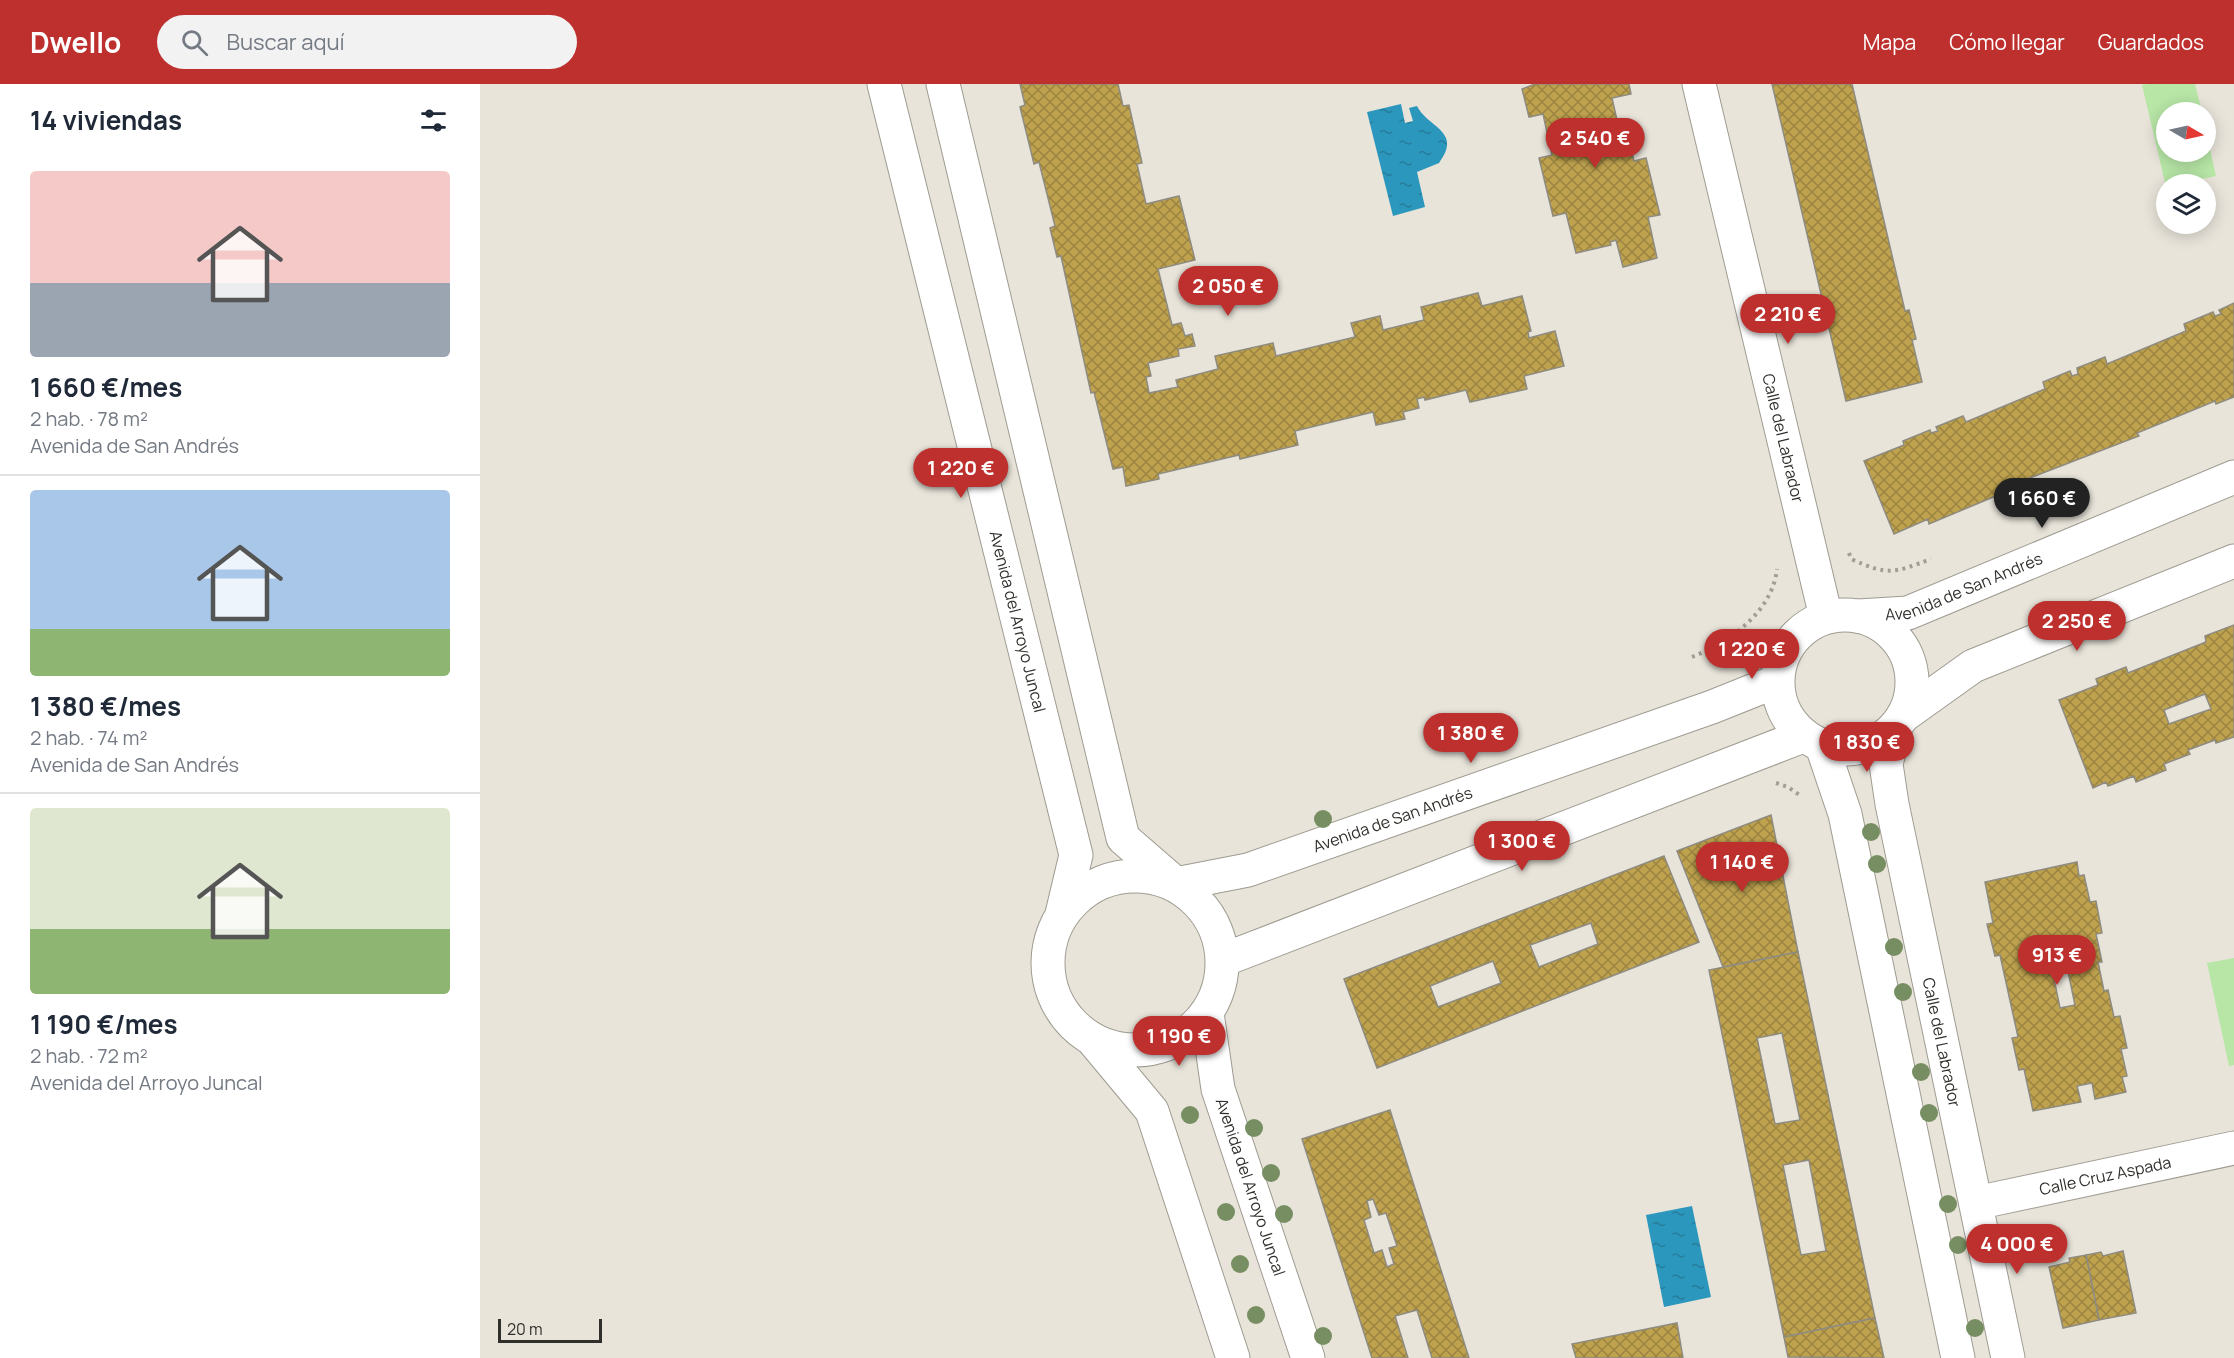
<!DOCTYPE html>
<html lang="es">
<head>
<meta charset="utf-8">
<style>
  body { margin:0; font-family:Manrope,sans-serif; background:#f2f2f3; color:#1f2937; height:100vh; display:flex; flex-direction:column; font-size:22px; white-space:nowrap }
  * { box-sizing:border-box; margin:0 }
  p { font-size:20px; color:#747a83 }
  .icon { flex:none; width:33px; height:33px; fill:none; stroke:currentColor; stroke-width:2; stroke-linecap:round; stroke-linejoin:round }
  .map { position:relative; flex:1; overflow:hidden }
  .details { display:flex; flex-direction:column; background:#fff; width:480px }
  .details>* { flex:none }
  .needle { width:39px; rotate:99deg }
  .tools { position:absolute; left:1676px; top:18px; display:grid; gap:12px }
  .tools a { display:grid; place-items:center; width:60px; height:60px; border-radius:50%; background:#fff; box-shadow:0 3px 15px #0003; font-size:30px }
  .scale { position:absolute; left:18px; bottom:15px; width:104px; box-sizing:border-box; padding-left:6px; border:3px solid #302f2b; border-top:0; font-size:16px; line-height:21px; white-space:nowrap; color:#302f2b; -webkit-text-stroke:4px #e8e4da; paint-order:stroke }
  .price { position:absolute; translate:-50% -51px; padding:0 14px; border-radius:21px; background:#be302d; color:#fff; font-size:20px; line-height:39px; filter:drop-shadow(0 2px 3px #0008) }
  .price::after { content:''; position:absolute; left:50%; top:36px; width:18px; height:14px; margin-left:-9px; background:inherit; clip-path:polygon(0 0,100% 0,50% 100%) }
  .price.active { background:#222; color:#fff }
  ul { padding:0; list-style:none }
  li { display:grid; align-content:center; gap:12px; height:318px; padding:0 30px }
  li+li { border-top:2px solid #e0e1e3 }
  li span { display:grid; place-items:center; height:186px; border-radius:6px; color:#555 }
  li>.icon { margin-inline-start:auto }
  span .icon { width:108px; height:108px; fill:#fffc; stroke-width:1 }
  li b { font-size:26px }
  h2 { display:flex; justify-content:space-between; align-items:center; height:72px; padding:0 30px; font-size:26px }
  header { display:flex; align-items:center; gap:36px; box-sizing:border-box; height:84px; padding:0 30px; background:#be302d; color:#fff }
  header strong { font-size:28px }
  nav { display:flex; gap:33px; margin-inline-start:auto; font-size:21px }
  .search { width:420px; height:54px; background:#f2f2f3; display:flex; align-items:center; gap:15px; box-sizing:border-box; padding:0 21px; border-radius:33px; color:#747a83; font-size:22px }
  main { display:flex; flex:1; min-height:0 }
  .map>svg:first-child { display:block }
  .pitch { fill:#b7e6a6 }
  .water { fill:url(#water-ripples) }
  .building { fill:url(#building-cross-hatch); stroke:#8e8b81; stroke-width:1.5; fill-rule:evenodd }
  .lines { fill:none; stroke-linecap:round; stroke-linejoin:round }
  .street-casing { stroke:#9e9b91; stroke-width:35 }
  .path { stroke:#a19e96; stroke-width:4; stroke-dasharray:3 4.5; stroke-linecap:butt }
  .street { stroke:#fff; stroke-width:33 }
  .tree { fill:#768e62 }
  .labels { text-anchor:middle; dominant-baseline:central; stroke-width:4.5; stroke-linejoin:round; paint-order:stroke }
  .street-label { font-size:16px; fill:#302f2b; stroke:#e8e4da }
</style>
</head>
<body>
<header>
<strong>Dwello</strong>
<div class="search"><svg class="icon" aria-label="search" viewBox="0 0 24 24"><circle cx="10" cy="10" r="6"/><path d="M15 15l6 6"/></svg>Buscar aquí</div>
<nav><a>Mapa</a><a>Cómo llegar</a><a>Guardados</a></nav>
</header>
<main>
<section class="details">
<h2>14 viviendas<svg class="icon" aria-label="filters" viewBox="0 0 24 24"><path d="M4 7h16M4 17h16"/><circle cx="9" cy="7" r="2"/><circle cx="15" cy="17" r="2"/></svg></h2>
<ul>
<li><span style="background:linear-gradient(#f6c9c9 60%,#9aa5b1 0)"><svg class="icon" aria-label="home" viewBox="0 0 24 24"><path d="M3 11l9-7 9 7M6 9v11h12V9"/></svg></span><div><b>1 660 €/mes</b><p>2 hab. · 78 m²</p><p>Avenida de San Andrés</p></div></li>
<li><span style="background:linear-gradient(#a9c7e8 75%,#8fb573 0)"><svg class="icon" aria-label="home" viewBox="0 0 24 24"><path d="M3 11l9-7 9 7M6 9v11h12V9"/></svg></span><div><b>1 380 €/mes</b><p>2 hab. · 74 m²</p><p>Avenida de San Andrés</p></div></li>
<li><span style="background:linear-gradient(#dfe7d0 65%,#8fb573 0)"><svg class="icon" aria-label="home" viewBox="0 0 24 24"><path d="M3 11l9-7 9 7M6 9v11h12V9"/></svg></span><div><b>1 190 €/mes</b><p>2 hab. · 72 m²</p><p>Avenida del Arroyo Juncal</p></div></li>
</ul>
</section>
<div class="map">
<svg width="1754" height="1274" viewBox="0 0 1754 1274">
  <defs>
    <pattern id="water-ripples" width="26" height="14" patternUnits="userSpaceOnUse" patternTransform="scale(1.5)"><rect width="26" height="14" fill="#2c97bd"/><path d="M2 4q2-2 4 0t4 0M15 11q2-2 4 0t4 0" fill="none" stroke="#267c9a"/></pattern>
    <pattern id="building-cross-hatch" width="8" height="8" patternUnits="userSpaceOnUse" patternTransform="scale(1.5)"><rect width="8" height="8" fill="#bea24e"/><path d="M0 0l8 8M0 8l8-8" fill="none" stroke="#9b8441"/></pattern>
  </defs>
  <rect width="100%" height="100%" fill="#e8e4da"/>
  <!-- pitch -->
  <g class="pitch">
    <polygon points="1667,0 1715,0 1722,28 1686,28 1686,68 1725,68 1725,43 1736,92 1699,100 1686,100 1686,103 1662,1"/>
    <polygon points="1754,874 1754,981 1749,982 1727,879"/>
  </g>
  <!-- water -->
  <g class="water">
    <path d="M 921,20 L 925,39 L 933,37 L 929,24 L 937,22 C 948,44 983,47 959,79 L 937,88 L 945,123 L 913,132 L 887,28 Z"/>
    <polygon points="1212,1122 1231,1213 1184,1223 1166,1131"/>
  </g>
  <!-- building -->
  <g class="building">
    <polygon points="540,0 638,0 643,22 649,21 662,79 657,80 666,120 699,112 715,176 678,185 692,241 701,239 705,252 712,250 715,262 698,265 699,272 668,279 671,292 666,293 669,309 698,303 696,296 738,285 735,272 793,259 796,272 875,253 871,239 900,232 903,246 944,236 941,223 998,209 1002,222 1042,212 1051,247 1048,248 1049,254 1075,247 1084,282 1044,292 1047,305 990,318 986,306 945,316 944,313 937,315 939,324 923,328 925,335 896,341 893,328 815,347 818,361 760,375 759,371 678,390 679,395 646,402 643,383 633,385 614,308 611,309 581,172 577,173 570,144 575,142 559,78 554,80 540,23 545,21"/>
    <polygon points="1055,0 1149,0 1151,10 1132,14 1137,36 1144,35 1154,77 1166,74 1180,131 1168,133 1177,174 1143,183 1136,156 1130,158 1131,161 1096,169 1086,129 1073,132 1059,74 1072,71 1063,30 1049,33 1042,5"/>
    <polygon points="1292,0 1372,0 1425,227 1429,226 1436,255 1432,256 1442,298 1366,317"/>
    <polygon points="1754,219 1754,313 1736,320 1735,317 1657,349 1659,352 1516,407 1518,411 1449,440 1448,435 1414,450 1384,377 1424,361 1423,357 1450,346 1451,349 1458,347 1456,343 1483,332 1486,338 1565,305 1563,298 1590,287 1592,292 1598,290 1597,284 1625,273 1627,280 1706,247 1704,240 1733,228 1735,232 1741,230 1739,226"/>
    <path d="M 1754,541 L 1754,653 L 1736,659 L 1735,656 L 1708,666 L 1710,670 L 1684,680 L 1686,686 L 1656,698 L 1654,692 L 1628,702 L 1626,698 L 1613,704 L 1579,616 L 1618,601 L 1616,595 L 1646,583 L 1648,589 L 1726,558 L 1725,552 ZM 1725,610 L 1731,625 L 1689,640 L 1684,626 Z"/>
    <polygon points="1291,731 1318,868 1243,883 1197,767"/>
    <path d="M 1184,772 L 1219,858 L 897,984 L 864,895 ZM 1111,839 L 1118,860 L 1059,883 L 1050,861 ZM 1013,877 L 1021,899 L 958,923 L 950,902 Z"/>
    <path d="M 1597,778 L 1599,792 L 1604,791 L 1610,818 L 1616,817 L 1622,849 L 1616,850 L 1622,878 L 1618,878 L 1624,907 L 1628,906 L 1634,933 L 1640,932 L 1647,964 L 1641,965 L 1647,992 L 1642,993 L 1646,1008 L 1615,1015 L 1612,999 L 1597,1002 L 1601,1018 L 1553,1027 L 1544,985 L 1539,986 L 1532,954 L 1538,953 L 1520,871 L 1515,872 L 1507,840 L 1513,839 L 1505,798 ZM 1586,878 L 1595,921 L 1580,924 L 1571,880 Z"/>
    <path d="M 1318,868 L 1395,1234 L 1304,1253 L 1229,886 ZM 1302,949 L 1320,1036 L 1295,1040 L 1277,954 ZM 1329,1076 L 1346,1167 L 1321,1171 L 1303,1081 Z"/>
    <path d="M 910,1026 L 989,1274 L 952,1274 L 937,1226 L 915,1232 L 928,1274 L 892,1274 L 822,1055 ZM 893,1115 L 899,1131 L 906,1129 L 917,1162 L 909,1164 L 914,1180 L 907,1183 L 902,1166 L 894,1169 L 884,1136 L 891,1133 L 887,1117 Z"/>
    <polygon points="1643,1167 1656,1229 1619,1236 1606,1171 1621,1168 1623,1172"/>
    <polygon points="1606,1171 1619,1236 1583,1244 1569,1183 1590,1178 1589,1174"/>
    <polygon points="1395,1234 1404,1274 1308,1273 1304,1253"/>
    <polygon points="1197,1239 1203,1274 1096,1274 1092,1260"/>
  </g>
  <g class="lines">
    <!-- street casing -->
    <g class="street-casing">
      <g id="street">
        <path id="s1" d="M 404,0 L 596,771 L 582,830"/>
        <path id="s2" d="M 463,0 L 643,754 L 696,800 L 768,786 L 1232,623 L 1297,597"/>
        <path id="s3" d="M 1219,0 L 1346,533"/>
        <circle cx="1365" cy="598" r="67"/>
        <path id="s4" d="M 1378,532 L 1428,529 L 1754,393"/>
        <polyline points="1423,632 1493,582 1754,477"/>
        <path id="s5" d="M 1415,644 L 1406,680 L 1412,720 L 1528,1274"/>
        <polyline points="1342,662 1365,730 1478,1274"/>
        <circle cx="655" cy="879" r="87"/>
        <polyline points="743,876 1323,652"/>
        <path id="s6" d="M 727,929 L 738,1005 L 828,1274"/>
        <polyline points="612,955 672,1027 753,1274"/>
        <path id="s7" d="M 1496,1119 L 1754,1064"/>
      </g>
    </g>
    <!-- path -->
    <g class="path">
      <path d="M 1369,469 L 1371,475 C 1409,492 1413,489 1451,475"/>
      <path d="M 1212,573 C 1249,558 1292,529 1297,485"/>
      <polyline points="1296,699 1308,703 1321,712"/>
    </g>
    <!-- street -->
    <use href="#street" class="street"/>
  </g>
  <!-- trees -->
  <g class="tree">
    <circle cx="843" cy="735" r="9"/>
    <circle cx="1391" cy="748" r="9"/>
    <circle cx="1397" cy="780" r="9"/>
    <circle cx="1414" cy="863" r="9"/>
    <circle cx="1423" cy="908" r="9"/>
    <circle cx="1441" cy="988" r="9"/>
    <circle cx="1449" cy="1029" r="9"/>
    <circle cx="710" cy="1031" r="9"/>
    <circle cx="774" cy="1044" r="9"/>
    <circle cx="791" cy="1089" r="9"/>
    <circle cx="1468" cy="1120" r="9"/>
    <circle cx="746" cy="1128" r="9"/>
    <circle cx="804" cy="1130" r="9"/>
    <circle cx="1478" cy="1161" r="9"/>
    <circle cx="760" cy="1180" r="9"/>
    <circle cx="776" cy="1231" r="9"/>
    <circle cx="1495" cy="1244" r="9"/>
    <circle cx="843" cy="1252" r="9"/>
  </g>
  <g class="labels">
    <!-- street labels -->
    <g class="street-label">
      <text stroke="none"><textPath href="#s3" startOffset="364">Calle del Labrador</textPath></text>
      <text stroke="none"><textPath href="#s4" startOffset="111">Avenida de San Andrés</textPath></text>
      <text stroke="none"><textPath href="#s1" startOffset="554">Avenida del Arroyo Juncal</textPath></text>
      <text stroke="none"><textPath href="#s2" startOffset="1072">Avenida de San Andrés</textPath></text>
      <text stroke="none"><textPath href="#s5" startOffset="321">Calle del Labrador</textPath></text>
      <text stroke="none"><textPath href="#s7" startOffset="132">Calle Cruz Aspada</textPath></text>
      <text stroke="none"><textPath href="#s6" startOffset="180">Avenida del Arroyo Juncal</textPath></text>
    </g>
  </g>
</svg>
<div class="tools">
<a><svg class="needle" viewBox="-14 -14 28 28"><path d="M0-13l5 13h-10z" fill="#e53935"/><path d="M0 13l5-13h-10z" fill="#747a83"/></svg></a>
<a><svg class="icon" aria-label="layers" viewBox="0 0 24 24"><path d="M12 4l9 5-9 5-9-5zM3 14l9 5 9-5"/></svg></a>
</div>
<div class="scale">20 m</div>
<b class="price" style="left:1115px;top:85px">2 540 €</b>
<b class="price" style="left:748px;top:233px">2 050 €</b>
<b class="price" style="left:1308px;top:261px">2 210 €</b>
<b class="price" style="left:481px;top:415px">1 220 €</b>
<b class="price active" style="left:1562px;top:445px">1 660 €</b>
<b class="price" style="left:1597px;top:568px">2 250 €</b>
<b class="price" style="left:1272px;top:596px">1 220 €</b>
<b class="price" style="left:991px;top:680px">1 380 €</b>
<b class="price" style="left:1387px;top:689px">1 830 €</b>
<b class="price" style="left:1042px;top:788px">1 300 €</b>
<b class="price" style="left:1262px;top:809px">1 140 €</b>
<b class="price" style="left:1577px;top:902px">913 €</b>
<b class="price" style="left:699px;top:983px">1 190 €</b>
<b class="price" style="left:1537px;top:1191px">4 000 €</b>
</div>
</main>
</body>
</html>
